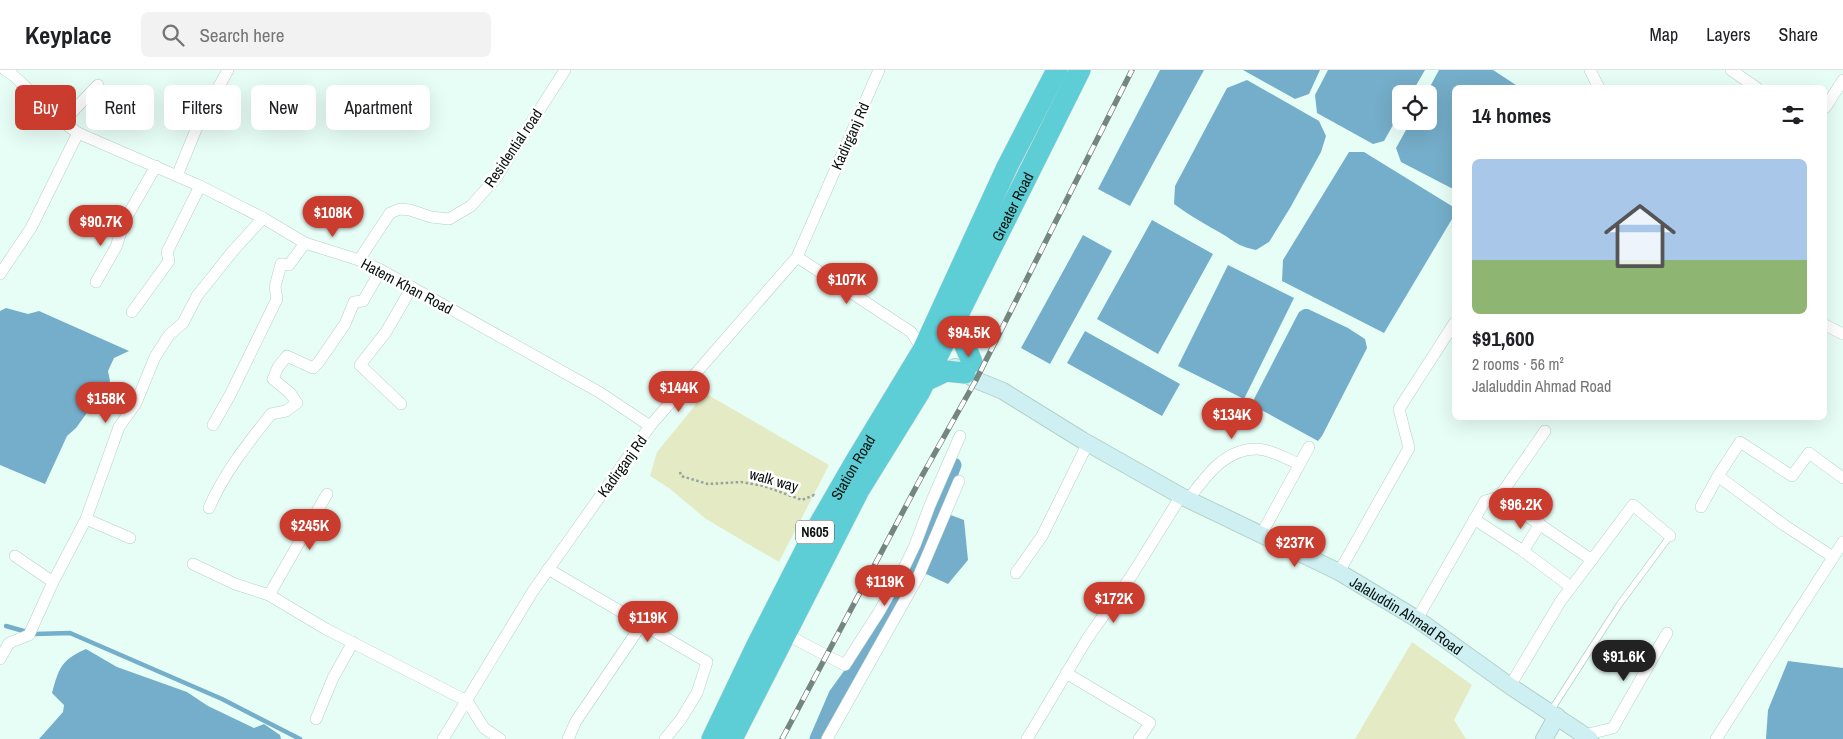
<!DOCTYPE html>
<html lang="en">
<head>
<meta charset="utf-8">
<style>
  body { margin:0; font-family:"Archivo Narrow",sans-serif; background:#f2f2f2; color:#202124; height:100vh; display:flex; flex-direction:column; font-size:19px; white-space:nowrap }
  * { box-sizing:border-box; margin:0 }
  p { font-size:16px; color:#757577 }
  .icon { flex:none; width:28px; height:28px; fill:none; stroke:currentColor; stroke-width:2; stroke-linecap:round; stroke-linejoin:round }
  .map { position:relative; flex:1; overflow:hidden }
  .panel { position:absolute; left:1452px; top:15px; width:375px; height:335px; display:flex; flex-direction:column; background:#fff; border-radius:8px; box-shadow:0 5px 20px #0002 }
  .panel>* { flex:none }
  .guide { position:absolute; left:15px; top:15px; width:475px; height:45px; display:flex; gap:10px }
  .controls { position:absolute; left:1392px; top:15px; display:grid; gap:10px }
  .controls a { display:grid; place-items:center; width:45px; height:45px; border-radius:8px; background:#fff; box-shadow:0 5px 20px #0002; font-size:25px }
  .price { position:absolute; translate:-50% -42px; padding:0 11px; border-radius:18px; background:#c93c2e; color:#fff; font-size:16px; line-height:32px; filter:drop-shadow(0 1px 2px #0008) }
  .price::after { content:''; position:absolute; left:50%; top:30px; width:15px; height:11px; margin-left:-8px; background:inherit; clip-path:polygon(0 0,100% 0,50% 100%) }
  .price.active { background:#222; color:#fff }
  ul { padding:0; list-style:none }
  li { display:grid; align-content:center; gap:10px; height:265px; padding:0 20px }
  li+li { border-top:1px solid #e0e0e0 }
  li span { display:grid; place-items:center; height:155px; border-radius:8px; color:#555 }
  li>.icon { margin-inline-start:auto }
  span .icon { width:90px; height:90px; fill:#fffc; stroke-width:1 }
  li b { font-size:21px }
  h2 { display:flex; justify-content:space-between; align-items:center; height:60px; padding:0 20px; font-size:21px }
  .chip { padding:0 18px; border-radius:8px; background:#fff; box-shadow:0 5px 20px #0002; font-size:18px; line-height:45px }
  .chip.active { background:#c93c2e; color:#fff }
  header { display:flex; align-items:center; gap:30px; box-sizing:border-box; height:70px; padding:0 25px; background:#fff; border-bottom:1px solid #e0e0e0 }
  header strong { font-size:24px }
  nav { display:flex; gap:28px; margin-inline-start:auto; font-size:18px }
  .search { width:350px; height:45px; background:#f2f2f2; display:flex; align-items:center; gap:12px; box-sizing:border-box; padding:0 18px; border-radius:8px; color:#757577; font-size:19px }
  .map>svg:first-child { display:block }
  .green { fill:#e4eac4 }
  .water { fill:#75aeca }
  .lines { fill:none; stroke-linecap:round; stroke-linejoin:round }
  .stream { stroke:#75aeca; stroke-width:4.5 }
  .canal { stroke:#75aeca; stroke-width:15 }
  .lane-casing { stroke:#b5d0c7; stroke-width:7 }
  .street-casing { stroke:#b5d0c7; stroke-width:12 }
  .secondary-casing { stroke:#b5d0c7; stroke-width:18 }
  .highway-casing { stroke:#dcdedd; stroke-width:22 }
  .path { stroke:#92a49e; stroke-width:2.5; stroke-dasharray:2.5 2.5; stroke-linecap:butt }
  .lane { stroke:#fff; stroke-width:5.5 }
  .street { stroke:#fff; stroke-width:11 }
  .secondary { stroke:#cef0f3; stroke-width:16 }
  .highway { stroke:#5dced6; stroke-width:21 }
  .rail-casing { stroke:#758580; stroke-width:5.5 }
  .rail { stroke:#fff; stroke-width:4; stroke-dasharray:11; stroke-linecap:butt }
  .labels { text-anchor:middle; dominant-baseline:central; stroke-width:5; stroke-linejoin:round; paint-order:stroke }
  .shield { fill:#fff; stroke:#525957; stroke-width:1 }
  .shield-label { font-size:14px; font-weight:bold; fill:#08120f }
  .street-label { font-size:15px; fill:#08120f; stroke:#fff }
</style>
</head>
<body>
<header>
<strong>Keyplace</strong>
<div class="search"><svg class="icon" aria-label="search" viewBox="0 0 24 24"><circle cx="10" cy="10" r="6"/><path d="M15 15l6 6"/></svg>Search here</div>
<nav><a>Map</a><a>Layers</a><a>Share</a></nav>
</header>
<div class="map">
<svg width="1843" height="669" viewBox="0 0 1843 669">
  <rect width="100%" height="100%" fill="#e7fef6"/>
  <!-- green -->
  <g class="green">
    <polygon points="703,322 829,395 779,492 706,449 669,418 650,406 657,382 693,338"/>
    <polygon points="1412,572 1472,615 1454,650 1466,669 1355,669"/>
  </g>
  <!-- water -->
  <g class="water">
    <polygon points="1160,0 1204,0 1130,136 1098,119"/>
    <polygon points="1243,0 1320,0 1309,24 1295,29"/>
    <polygon points="1328,0 1425,0 1411,24 1401,24 1401,41 1384,71 1373,74 1317,43 1315,25"/>
    <polygon points="1439,0 1493,0 1519,17 1455,18 1455,120 1401,92 1396,78 1411,51 1429,51 1429,24 1426,24"/>
    <path d="M 1247,10 L 1319,51 L 1326,66 L 1321,82 L 1290,138 L 1269,172 L 1256,180 C 1239,176 1238,174 1224,165 C 1207,155 1190,146 1174,134 L 1175,116 L 1227,18 Z"/>
    <polygon points="1349,82 1364,82 1455,138 1455,144 1384,263 1282,211 1283,190"/>
    <polygon points="1152,150 1213,184 1158,284 1097,249"/>
    <polygon points="1083,165 1112,181 1050,294 1021,278"/>
    <polygon points="1228,195 1294,228 1244,329 1178,296"/>
    <polygon points="6,238 28,244 39,241 129,281 114,288 108,301 110,311 76,358 67,366 45,414 0,395 0,241"/>
    <polygon points="1304,239 1308,239 1348,258 1365,269 1367,278 1322,366 1318,371 1256,337 1254,329 1299,242"/>
    <polygon points="1085,261 1180,314 1162,346 1067,293"/>
    <polygon points="948,444 964,450 968,490 948,514 924,503"/>
    <path d="M 86,579 L 117,597 L 187,622 L 208,636 L 254,658 L 264,654 L 280,665 L 281,669 L 39,669 L 63,642 L 64,635 L 52,623 C 59,598 61,590 86,579 Z"/>
    <polygon points="1788,591 1843,598 1843,669 1766,669 1768,640"/>
  </g>
  <g class="lines">
    <!-- stream -->
    <g class="stream">
      <polyline points="6,556 27,562"/>
      <polyline points="35,564 70,563 222,629 300,669"/>
    </g>
    <!-- canal -->
    <polyline class="canal" points="817,669 836,625 875,571 904,519 923,477 954,395"/>
    <!-- lane casing -->
    <g class="lane-casing">
      <polyline id="lane" points="1550,642 1619,535 1670,466"/>
    </g>
    <!-- street casing -->
    <g class="street-casing">
      <g id="street">
        <polyline points="5,0 13,5 64,53 78,63 200,116 263,148 305,173 359,190 381,200 599,322 650,356"/>
        <polyline points="1590,0 1599,18"/>
        <polyline points="1731,0 1757,18"/>
        <polyline points="1825,38 1843,10"/>
        <polyline points="64,53 74,40 98,15"/>
        <polyline points="177,106 199,52 228,0"/>
        <polyline points="797,187 911,262 923,280"/>
        <polyline points="359,190 390,143 400,139 410,140 431,147 449,149 471,136 496,108 565,0"/>
        <polyline points="0,204 31,158 78,63"/>
        <polyline points="96,212 116,177 125,150 156,96"/>
        <polyline points="132,242 169,191 167,182 200,116"/>
        <polyline points="1825,255 1843,264"/>
        <polyline points="401,334 360,295 386,262 412,217"/>
        <polyline points="213,355 230,325 277,229 275,217 281,194 289,195 305,173"/>
        <polyline points="1718,406 1740,372 1792,406 1809,383 1843,408"/>
        <polyline points="1499,427 1592,490"/>
        <path d="M 1188,430 C 1206,406 1225,378 1258,379 C 1272,380 1287,389 1299,394"/>
        <polyline points="1701,437 1718,406 1784,455 1833,487"/>
        <path d="M 209,438 C 224,403 248,373 271,344 L 286,341 L 297,333 L 290,323 L 273,309 L 278,297 L 287,286 L 313,298 L 318,293 L 345,254 L 354,232 L 363,231 L 381,200"/>
        <polyline points="86,449 130,468"/>
        <polyline points="1474,449 1523,481 1571,517"/>
        <polyline points="1261,465 1309,377"/>
        <polyline points="1523,481 1540,454"/>
        <polyline points="15,486 53,512"/>
        <polyline points="193,494 235,514 269,525 326,559 467,631 484,658 500,669"/>
        <polyline points="548,499 707,592 697,623 681,649 665,669"/>
        <polyline points="1339,502 1409,378 1399,339 1455,252"/>
        <polyline points="1016,503 1042,466 1088,373"/>
        <polyline points="269,525 327,424"/>
        <polyline points="1417,549 1485,431 1499,427 1545,361"/>
        <polyline points="785,564 845,595 879,542 905,496 915,475 930,435 960,366"/>
        <polyline points="0,589 9,573 29,565 53,512 86,449 119,357 136,333 155,287 169,265 183,253 197,226 232,182 263,148"/>
        <polyline points="1066,603 1150,653 1139,669"/>
        <polyline points="1510,616 1560,532 1633,435 1670,466"/>
        <polyline points="316,649 333,608 353,572"/>
        <polyline points="1584,665 1613,658 1667,563"/>
        <polyline points="443,669 533,521 650,356 797,187 879,0"/>
        <polyline points="568,669 576,651 642,554"/>
        <polyline points="827,669 919,505 959,411"/>
        <polyline points="1027,669 1087,569 1132,505 1181,426"/>
        <polyline points="1716,669 1843,472"/>
      </g>
    </g>
    <!-- secondary casing -->
    <g class="secondary-casing">
      <g id="secondary">
        <path id="s1" d="M 955,297 L 976,310 L 1003,321 L 1082,370 L 1181,426 L 1339,502 L 1417,549 L 1510,616 L 1590,669"/>
        <polyline points="1544,669 1557,646"/>
      </g>
    </g>
    <!-- highway casing -->
    <g class="highway-casing">
      <g id="highway">
        <polyline points="958,245 959,261 972,292"/>
        <polyline points="925,311 946,301 965,303"/>
        <path id="s2" d="M 712,669 L 756,577 L 813,465 L 854,394 L 923,280 L 1007,97 L 1057,0"/>
        <path id="s3" d="M 732,669 L 859,420 L 919,323 L 1080,0"/>
      </g>
    </g>
    <!-- path -->
    <polyline class="path" points="680,402 681,406 708,414 741,412 764,416 802,430 814,425 815,426"/>
    <!-- lane -->
    <use href="#lane" class="lane"/>
    <!-- street -->
    <use href="#street" class="street"/>
    <!-- secondary -->
    <use href="#secondary" class="secondary"/>
    <!-- highway -->
    <use href="#highway" class="highway"/>
    <!-- rail casing -->
    <g class="rail-casing">
      <polyline id="rail" points="782,669 923,404 976,310 1132,0"/>
    </g>
    <!-- rail -->
    <use href="#rail" class="rail"/>
  </g>
  <g class="labels">
    <!-- shield labels -->
    <rect class="shield" x="796" y="450.5" width="38" height="23" rx="4"/>
    <g class="shield-label">
      <text x="815" y="462">N605</text>
    </g>
    <!-- street labels -->
    <g class="street-label">
      <text transform="translate(850 66) rotate(-66)">Kadirganj Rd</text>
      <text transform="translate(513 78) rotate(-56)">Residential road</text>
      <text stroke="none"><textPath href="#s3" startOffset="602">Greater Road</textPath></text>
      <text transform="translate(407 216) rotate(28)">Hatem Khan Road</text>
      <text transform="translate(622 396) rotate(-54)">Kadirganj Rd</text>
      <text stroke="none"><textPath href="#s2" startOffset="306">Station Road</textPath></text>
      <text transform="translate(774 410) rotate(16)">walk way</text>
      <text stroke="none"><textPath href="#s1" startOffset="516">Jalaluddin Ahmad Road</textPath></text>
    </g>
  </g>
</svg>
<div class="controls">
<a><svg class="icon" aria-label="locate" viewBox="0 0 24 24"><circle cx="12" cy="12" r="6"/><path d="M12 2v4M12 18v4M2 12h4M18 12h4"/></svg></a>
</div>
<b class="price" style="left:333px;top:168px">$108K</b>
<b class="price" style="left:101px;top:177px">$90.7K</b>
<b class="price" style="left:847px;top:235px">$107K</b>
<b class="price" style="left:969px;top:288px">$94.5K</b>
<b class="price" style="left:679px;top:343px">$144K</b>
<b class="price" style="left:106px;top:354px">$158K</b>
<b class="price" style="left:1232px;top:370px">$134K</b>
<b class="price" style="left:1521px;top:460px">$96.2K</b>
<b class="price" style="left:310px;top:481px">$245K</b>
<b class="price" style="left:1295px;top:498px">$237K</b>
<b class="price" style="left:885px;top:537px">$119K</b>
<b class="price" style="left:1114px;top:554px">$172K</b>
<b class="price" style="left:648px;top:573px">$119K</b>
<b class="price active" style="left:1624px;top:612px">$91.6K</b>
<div class="guide">
<a class="chip active">Buy</a>
<a class="chip">Rent</a>
<a class="chip">Filters</a>
<a class="chip">New</a>
<a class="chip">Apartment</a>
</div>
<section class="panel">
<h2>14 homes<svg class="icon" aria-label="filters" viewBox="0 0 24 24"><path d="M4 7h16M4 17h16"/><circle cx="9" cy="7" r="2"/><circle cx="15" cy="17" r="2"/></svg></h2>
<ul>
<li><span style="background:linear-gradient(#a9c7e8 65%,#8fb573 0)"><svg class="icon" aria-label="home" viewBox="0 0 24 24"><path d="M3 11l9-7 9 7M6 9v11h12V9"/></svg></span><div><b>$91,600</b><p>2 rooms · 56 m²</p><p>Jalaluddin Ahmad Road</p></div></li>
</ul>
</section>
</div>
</body>
</html>
